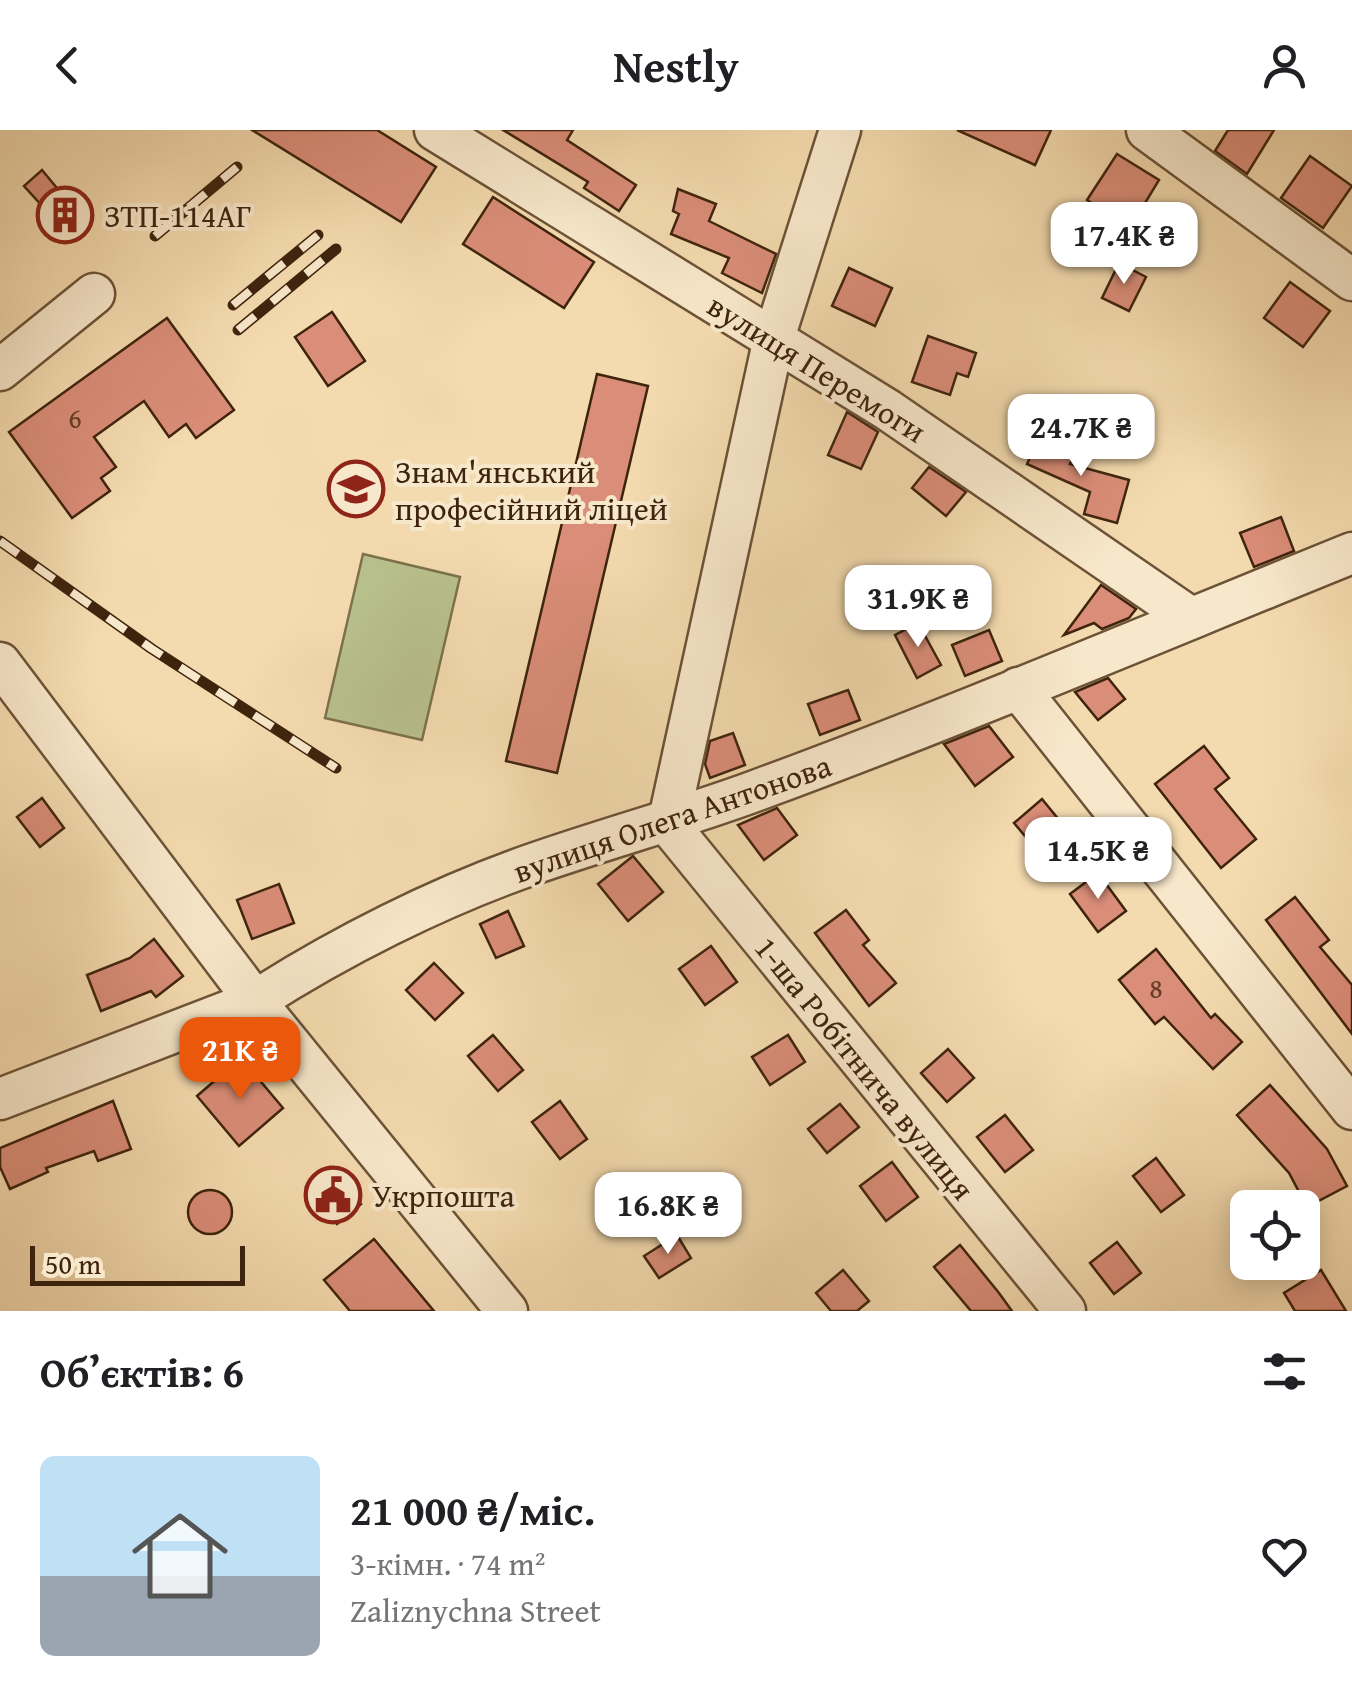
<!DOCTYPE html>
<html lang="uk">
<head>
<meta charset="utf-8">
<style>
  body { margin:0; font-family:"Gentium Book Plus",serif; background:#f6f6f6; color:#202124; height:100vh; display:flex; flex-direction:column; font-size:38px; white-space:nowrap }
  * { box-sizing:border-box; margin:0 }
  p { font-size:32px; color:#757577 }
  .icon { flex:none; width:55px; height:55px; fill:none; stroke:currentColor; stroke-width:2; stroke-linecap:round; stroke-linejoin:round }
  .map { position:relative; height:1181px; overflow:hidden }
  .details { display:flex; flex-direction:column; background:#fff; flex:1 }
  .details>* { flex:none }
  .fabs { position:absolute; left:1230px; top:1060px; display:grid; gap:20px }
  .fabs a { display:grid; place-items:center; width:90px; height:90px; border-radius:15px; background:#fff; box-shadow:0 5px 25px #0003; font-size:50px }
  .scale { position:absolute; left:30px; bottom:25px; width:215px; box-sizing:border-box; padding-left:10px; border:5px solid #3f240d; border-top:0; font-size:28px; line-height:35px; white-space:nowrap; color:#3f240d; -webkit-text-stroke:8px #f8e8cb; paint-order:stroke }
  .price { position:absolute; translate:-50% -85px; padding:0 22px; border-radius:20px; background:#fff; color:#222; font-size:32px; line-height:65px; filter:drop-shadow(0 2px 5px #0008) }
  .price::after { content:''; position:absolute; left:50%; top:60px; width:30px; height:22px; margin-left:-15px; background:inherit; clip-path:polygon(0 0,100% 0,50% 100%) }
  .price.current { background:#ea580c; color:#fff }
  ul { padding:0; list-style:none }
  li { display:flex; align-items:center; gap:30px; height:250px; padding:0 40px }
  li+li { border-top:2px solid #e0e0e0 }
  li span { display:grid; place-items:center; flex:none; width:280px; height:200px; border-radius:15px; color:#555 }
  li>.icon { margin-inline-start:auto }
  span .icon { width:120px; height:120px; fill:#fffc; stroke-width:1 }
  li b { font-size:42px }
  h2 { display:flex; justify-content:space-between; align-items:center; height:120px; padding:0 40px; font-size:42px }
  header { display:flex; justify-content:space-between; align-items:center; height:130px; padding:0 40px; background:#fff; font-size:45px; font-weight:700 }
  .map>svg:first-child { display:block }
  .green { fill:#b8c18d; stroke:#7c724d; stroke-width:2.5 }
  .building { fill:#da8d78; stroke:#3f240d; stroke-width:2.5 }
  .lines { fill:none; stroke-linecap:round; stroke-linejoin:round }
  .minor-casing { stroke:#6c5236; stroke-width:45 }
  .minor { stroke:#f8e8cb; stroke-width:40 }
  .rail-casing { stroke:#3f240d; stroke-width:11 }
  .rail { stroke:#f8e8cb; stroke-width:8; stroke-dasharray:22; stroke-linecap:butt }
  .labels { text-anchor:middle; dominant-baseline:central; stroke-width:8; stroke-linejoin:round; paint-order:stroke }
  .number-label { font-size:28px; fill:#663e28 }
  .poi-label { font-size:32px; fill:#3f240d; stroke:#f8e8cb; text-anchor:start }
  .street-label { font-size:32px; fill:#3f240d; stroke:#f8e8cb }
</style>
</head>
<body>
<header><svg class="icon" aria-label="back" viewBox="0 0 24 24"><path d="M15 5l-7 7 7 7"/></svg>Nestly<svg class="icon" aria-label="person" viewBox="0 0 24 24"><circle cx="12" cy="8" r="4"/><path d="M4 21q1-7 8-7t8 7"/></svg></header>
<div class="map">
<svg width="1352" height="1181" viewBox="0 0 1352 1181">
  <rect width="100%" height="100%" fill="#f4dbaf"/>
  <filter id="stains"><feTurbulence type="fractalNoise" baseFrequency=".002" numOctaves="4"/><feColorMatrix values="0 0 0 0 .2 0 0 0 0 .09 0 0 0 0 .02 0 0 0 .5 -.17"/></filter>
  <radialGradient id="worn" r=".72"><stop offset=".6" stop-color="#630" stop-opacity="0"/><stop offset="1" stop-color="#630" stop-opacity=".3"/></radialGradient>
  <!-- green -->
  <polygon class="green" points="363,424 460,447 422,610 325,588"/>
  <!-- building -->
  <g class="building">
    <polygon points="252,0 377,0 436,37 401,92"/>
    <polygon points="503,0 573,0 567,10 636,55 619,81 584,58 588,52"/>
    <polygon points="957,0 1051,0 1035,35"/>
    <polygon points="1228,0 1274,0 1247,44 1215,21"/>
    <polygon points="1117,24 1159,50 1130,98 1087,70"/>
    <polygon points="1310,26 1352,56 1323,98 1281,68"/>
    <polygon points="42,40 81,87 65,101 24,56"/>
    <polygon points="678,59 716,74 709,91 776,124 762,163 722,143 729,128 671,104 679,84 673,81"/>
    <polygon points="493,67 594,132 564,178 463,114"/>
    <polygon points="1119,133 1146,147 1129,181 1102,168"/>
    <polygon points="849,138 892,158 875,196 832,176"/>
    <polygon points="1290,152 1330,181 1303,217 1264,188"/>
    <polygon points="332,182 365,231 328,256 295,207"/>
    <polygon points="167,188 234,280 196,308 186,294 169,307 144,271 94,307 116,337 101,348 110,361 72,388 9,302"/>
    <polygon points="928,206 976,223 968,247 957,243 950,265 912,252"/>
    <polygon points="597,244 648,256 557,643 506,631"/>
    <polygon points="847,282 878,302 861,339 828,325"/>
    <polygon points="1040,305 1076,321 1070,334 1129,350 1117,393 1084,384 1090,362 1027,334"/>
    <polygon points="929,337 966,362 946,386 912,358"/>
    <polygon points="1281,387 1294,421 1254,437 1240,403"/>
    <polygon points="1101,455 1136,479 1129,488 1102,499 1094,493 1064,505"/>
    <polygon points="918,493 941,535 917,548 895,505"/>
    <polygon points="989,500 1002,531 965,546 952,515"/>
    <polygon points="1108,548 1125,569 1098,590 1075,562"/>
    <polygon points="848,560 860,590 820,605 808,574"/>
    <polygon points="989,596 1013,627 975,656 944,614"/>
    <polygon points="733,603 745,635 710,648 705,634 710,611"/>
    <polygon points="1204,616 1229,648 1215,659 1256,709 1221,738 1155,654"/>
    <polygon points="42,668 64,698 40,717 17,687"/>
    <polygon points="1042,669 1073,707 1045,730 1014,693"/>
    <polygon points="777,678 797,705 764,730 738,695"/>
    <polygon points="633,726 663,762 628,791 598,754"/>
    <polygon points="1098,743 1126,781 1098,802 1070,764"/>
    <polygon points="279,754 294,793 252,809 237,770"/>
    <polygon points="1295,767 1329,810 1320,817 1352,855 1352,904 1266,790"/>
    <polygon points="846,780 869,810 863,815 896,853 869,876 815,803"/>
    <polygon points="508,781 524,816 496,828 480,794"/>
    <polygon points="154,809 183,846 156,867 151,861 101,881 87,845 130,828"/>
    <polygon points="711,816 737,852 705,875 679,839"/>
    <polygon points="1156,819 1211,888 1215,884 1242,912 1213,939 1164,887 1155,894 1119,850"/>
    <polygon points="434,833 463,863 435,890 406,860"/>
    <polygon points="493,905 523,940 498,961 468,926"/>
    <polygon points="788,905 805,932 770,955 752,927"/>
    <polygon points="948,919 974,948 947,972 921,943"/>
    <polygon points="241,928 283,978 239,1016 197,966"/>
    <polygon points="1270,955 1327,1019 1347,1056 1307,1077 1289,1043 1237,985"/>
    <polygon points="113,971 131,1019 98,1031 94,1021 46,1038 48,1042 10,1059 0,1037 0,1018"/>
    <polygon points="560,971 587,1009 560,1029 532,992"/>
    <polygon points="840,974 859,997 827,1023 808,999"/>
    <polygon points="1005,985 1033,1020 1005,1042 977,1007"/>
    <polygon points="1156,1028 1184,1065 1161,1082 1133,1046"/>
    <polygon points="892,1032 918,1067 886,1091 860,1056"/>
    <polygon points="330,1037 361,1074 337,1094 306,1057"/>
    <circle cx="210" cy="1082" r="22"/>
    <polygon points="677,1105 691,1128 659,1148 644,1126"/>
    <polygon points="374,1109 434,1181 350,1181 324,1150"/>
    <polygon points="1117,1112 1141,1143 1114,1164 1090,1133"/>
    <polygon points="960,1115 999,1163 1012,1181 971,1181 934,1137"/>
    <polygon points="843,1140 869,1171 857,1181 831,1181 816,1163"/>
    <polygon points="1321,1140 1346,1181 1295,1181 1284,1163"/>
  </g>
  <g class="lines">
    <!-- minor casing -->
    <g class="minor-casing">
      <g id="minor">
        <polyline points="435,0 888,280 1191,488"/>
        <polyline points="840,0 774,208 668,694 1065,1181"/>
        <polyline points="1147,0 1352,150"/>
        <polyline points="0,240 94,164"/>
        <polyline points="0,533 255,871 507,1181"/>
        <polyline points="1018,558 1352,979"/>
        <path d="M 0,969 L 255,871 C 339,817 438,767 533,734 C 607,708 682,688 755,661 C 956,587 1154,503 1352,423"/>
      </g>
    </g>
    <!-- minor -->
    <use href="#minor" class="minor"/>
    <!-- rail casing -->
    <g class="rail-casing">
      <g id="rail">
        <polyline points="155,106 237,37"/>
        <polyline points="233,175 318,105"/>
        <polyline points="238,200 336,119"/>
        <polyline points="0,411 152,519 336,638"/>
      </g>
    </g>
    <!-- rail -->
    <use href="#rail" class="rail"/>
  </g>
  <!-- icons -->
  <defs>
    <g id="building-ring" transform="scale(2.875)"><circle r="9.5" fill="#f8e8cb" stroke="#8f2418" stroke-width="1.5"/><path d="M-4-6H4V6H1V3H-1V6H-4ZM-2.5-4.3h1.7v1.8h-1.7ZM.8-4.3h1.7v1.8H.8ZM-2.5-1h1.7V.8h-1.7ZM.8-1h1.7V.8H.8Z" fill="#8f2418"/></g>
    <g id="university-ring" transform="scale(2.875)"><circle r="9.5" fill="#f8e8cb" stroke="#8f2418" stroke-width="1.5"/><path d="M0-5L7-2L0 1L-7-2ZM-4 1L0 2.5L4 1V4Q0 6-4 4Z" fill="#8f2418"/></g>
    <g id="civic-ring" transform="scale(2.875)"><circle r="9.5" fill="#f8e8cb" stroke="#8f2418" stroke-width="1.5"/><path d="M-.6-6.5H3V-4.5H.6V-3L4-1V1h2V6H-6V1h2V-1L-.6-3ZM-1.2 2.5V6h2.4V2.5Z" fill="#8f2418"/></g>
  </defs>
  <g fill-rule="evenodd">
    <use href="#building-ring" x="65" y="85"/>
    <use href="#university-ring" x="356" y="359"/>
    <use href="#civic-ring" x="333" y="1065"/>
  </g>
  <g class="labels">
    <!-- number labels -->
    <g class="number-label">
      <text x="75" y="287">6</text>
      <text x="1156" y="857">8</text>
    </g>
    <!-- poi labels -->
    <g class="poi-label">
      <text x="104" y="85">ЗТП-114АГ</text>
      <text x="395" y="341">Знам'янський<tspan x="395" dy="37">професійний ліцей</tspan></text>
      <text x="372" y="1065">Укрпошта</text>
    </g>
    <!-- street labels -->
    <g class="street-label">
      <text transform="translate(817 238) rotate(32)">вулиця Перемоги</text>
      <text transform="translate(672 688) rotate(-19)">вулиця Олега Антонова</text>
      <text transform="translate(865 938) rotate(51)">1-ша Робітнича вулиця</text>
    </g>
  </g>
  <rect width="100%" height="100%" filter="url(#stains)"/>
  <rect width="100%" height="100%" fill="url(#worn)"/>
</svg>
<div class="fabs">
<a><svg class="icon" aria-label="locate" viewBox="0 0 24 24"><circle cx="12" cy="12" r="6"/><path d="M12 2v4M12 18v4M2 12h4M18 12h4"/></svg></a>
</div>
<div class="scale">50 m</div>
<b class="price" style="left:1124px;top:157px">17.4K ₴</b>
<b class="price" style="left:1081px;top:349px">24.7K ₴</b>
<b class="price" style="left:918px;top:520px">31.9K ₴</b>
<b class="price" style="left:1098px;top:772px">14.5K ₴</b>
<b class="price current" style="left:240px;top:972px">21K ₴</b>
<b class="price" style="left:668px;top:1127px">16.8K ₴</b>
</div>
<section class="details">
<h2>Об’єктів: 6<svg class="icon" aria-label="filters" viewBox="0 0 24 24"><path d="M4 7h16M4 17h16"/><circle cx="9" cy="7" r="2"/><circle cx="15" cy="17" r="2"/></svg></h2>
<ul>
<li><span style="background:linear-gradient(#bfe0f5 60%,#9aa5b1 0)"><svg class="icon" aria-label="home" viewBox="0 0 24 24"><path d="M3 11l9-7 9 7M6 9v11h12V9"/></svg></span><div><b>21 000 ₴/міс.</b><p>3-кімн. · 74 m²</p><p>Zaliznychna Street</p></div><svg class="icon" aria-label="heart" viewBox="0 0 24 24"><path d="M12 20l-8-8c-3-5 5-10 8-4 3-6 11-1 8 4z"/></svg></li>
</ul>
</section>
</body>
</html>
